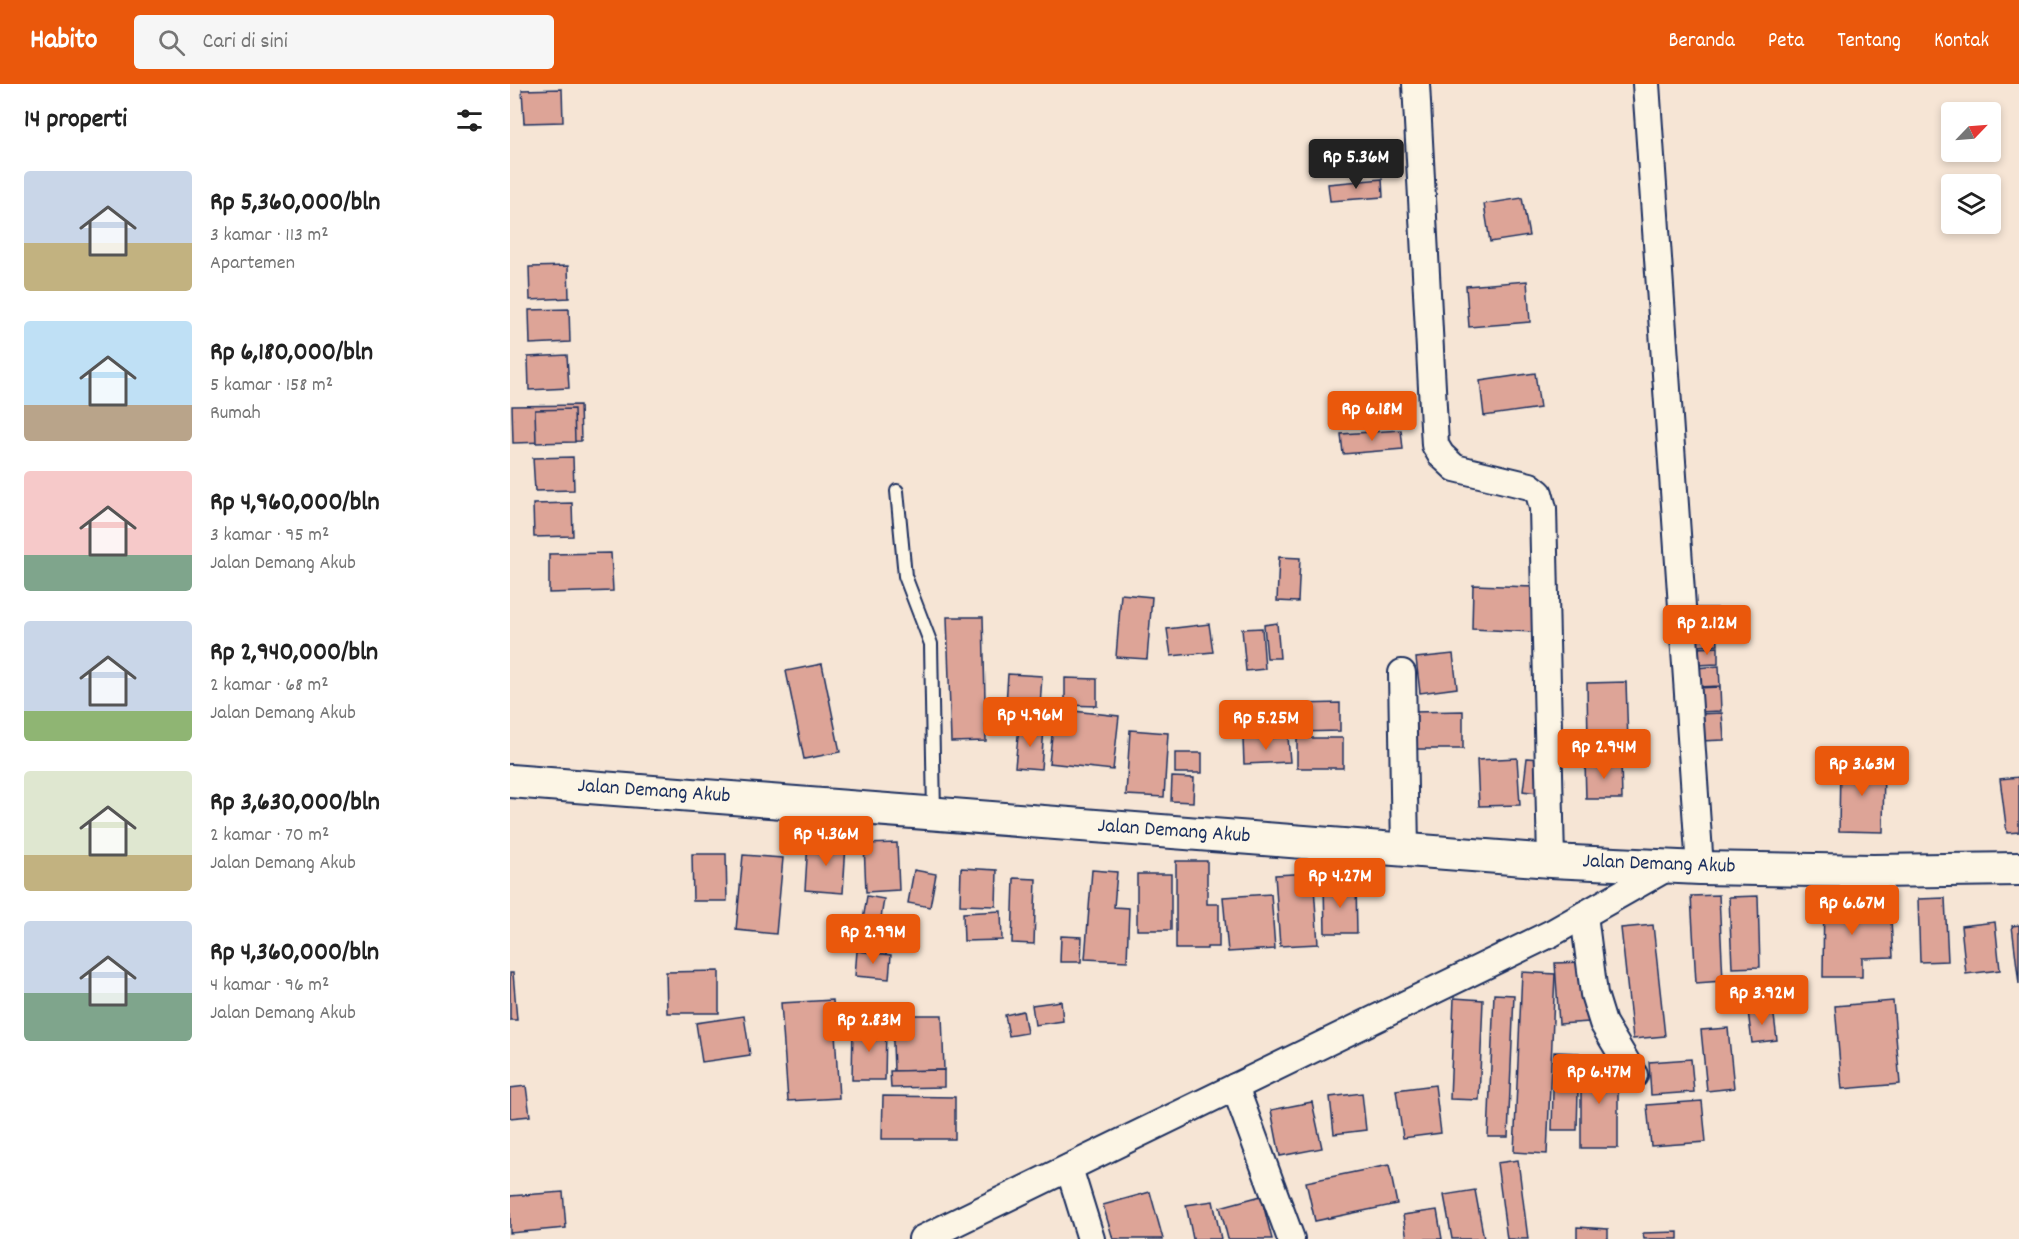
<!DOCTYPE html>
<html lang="id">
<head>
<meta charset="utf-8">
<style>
  body { margin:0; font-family:Dekko,sans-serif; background:#f6f6f6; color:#222; height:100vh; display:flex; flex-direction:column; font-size:22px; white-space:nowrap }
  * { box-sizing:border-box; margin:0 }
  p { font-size:20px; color:#767676 }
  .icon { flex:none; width:33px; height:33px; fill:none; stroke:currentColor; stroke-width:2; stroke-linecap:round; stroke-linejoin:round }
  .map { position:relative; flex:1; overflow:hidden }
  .drawer { display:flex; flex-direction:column; background:#fff; width:510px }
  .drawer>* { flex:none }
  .needle { width:39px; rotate:65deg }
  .fabs { position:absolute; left:1431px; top:18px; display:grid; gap:12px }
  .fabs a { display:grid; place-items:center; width:60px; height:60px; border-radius:6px; background:#fff; box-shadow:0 3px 9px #0003; font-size:30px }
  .price { position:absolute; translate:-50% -51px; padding:0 14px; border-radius:6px; background:#ea580c; color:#fff; font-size:20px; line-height:39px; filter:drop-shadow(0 2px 3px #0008) }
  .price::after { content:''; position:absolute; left:50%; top:36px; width:18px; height:14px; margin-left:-9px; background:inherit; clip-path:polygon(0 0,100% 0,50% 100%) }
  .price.on { background:#222; color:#fff }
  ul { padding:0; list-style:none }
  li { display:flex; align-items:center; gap:18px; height:150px; padding:0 24px }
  li span { display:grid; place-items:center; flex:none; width:168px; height:120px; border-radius:6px; color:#555 }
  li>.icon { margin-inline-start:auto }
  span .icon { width:72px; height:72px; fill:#fffc; stroke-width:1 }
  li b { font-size:26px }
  h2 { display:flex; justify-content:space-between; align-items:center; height:72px; padding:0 24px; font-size:26px }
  header { display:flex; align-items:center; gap:36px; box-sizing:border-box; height:84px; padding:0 30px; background:#ea580c; color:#fff }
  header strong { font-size:28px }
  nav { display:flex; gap:33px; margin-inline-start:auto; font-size:21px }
  .search { width:420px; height:54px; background:#f6f6f6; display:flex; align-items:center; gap:15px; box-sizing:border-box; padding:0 21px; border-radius:6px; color:#767676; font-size:22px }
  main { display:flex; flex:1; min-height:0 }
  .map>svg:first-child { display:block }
  .building { fill:#dda497; stroke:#1b2f5e; stroke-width:1.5 }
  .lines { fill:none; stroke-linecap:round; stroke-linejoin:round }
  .service-casing { stroke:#1b2f5e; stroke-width:16 }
  .minor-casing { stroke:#1b2f5e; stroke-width:30 }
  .tertiary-casing { stroke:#1b2f5e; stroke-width:36 }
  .service { stroke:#fcf5e5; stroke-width:12 }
  .minor { stroke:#fcf5e5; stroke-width:26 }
  .tertiary { stroke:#fcf5e5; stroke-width:32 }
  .labels { text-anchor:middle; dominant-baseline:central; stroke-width:4.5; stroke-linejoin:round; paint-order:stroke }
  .street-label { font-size:21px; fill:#1b2f5e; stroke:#fcf5e5 }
</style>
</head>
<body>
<header>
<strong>Habito</strong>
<div class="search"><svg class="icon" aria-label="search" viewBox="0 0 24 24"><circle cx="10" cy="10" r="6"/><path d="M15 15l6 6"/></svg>Cari di sini</div>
<nav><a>Beranda</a><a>Peta</a><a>Tentang</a><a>Kontak</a></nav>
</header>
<main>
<section class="drawer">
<h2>14 properti<svg class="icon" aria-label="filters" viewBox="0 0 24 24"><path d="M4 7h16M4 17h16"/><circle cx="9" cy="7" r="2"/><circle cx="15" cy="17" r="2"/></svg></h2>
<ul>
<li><span style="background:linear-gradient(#c9d6e8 60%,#c2b280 0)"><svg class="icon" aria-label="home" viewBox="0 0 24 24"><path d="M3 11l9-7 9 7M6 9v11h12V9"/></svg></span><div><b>Rp 5,360,000/bln</b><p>3 kamar · 113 m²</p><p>Apartemen</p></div></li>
<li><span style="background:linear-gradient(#bfe0f5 70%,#b9a48a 0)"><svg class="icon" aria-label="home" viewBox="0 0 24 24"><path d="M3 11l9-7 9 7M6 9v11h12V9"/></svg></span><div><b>Rp 6,180,000/bln</b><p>5 kamar · 158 m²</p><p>Rumah</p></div></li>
<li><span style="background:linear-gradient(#f6c9c9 70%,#7fa58c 0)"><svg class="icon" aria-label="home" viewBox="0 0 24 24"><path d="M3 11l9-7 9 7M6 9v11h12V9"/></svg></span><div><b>Rp 4,960,000/bln</b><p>3 kamar · 95 m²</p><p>Jalan Demang Akub</p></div></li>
<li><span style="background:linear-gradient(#c9d6e8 75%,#8fb573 0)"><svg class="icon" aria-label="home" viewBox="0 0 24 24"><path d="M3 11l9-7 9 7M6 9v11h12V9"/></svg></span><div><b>Rp 2,940,000/bln</b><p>2 kamar · 68 m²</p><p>Jalan Demang Akub</p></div></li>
<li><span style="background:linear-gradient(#dfe7d0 70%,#c2b280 0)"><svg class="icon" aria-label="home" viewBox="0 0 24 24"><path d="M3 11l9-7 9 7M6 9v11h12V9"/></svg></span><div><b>Rp 3,630,000/bln</b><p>2 kamar · 70 m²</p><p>Jalan Demang Akub</p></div></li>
<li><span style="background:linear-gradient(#c9d6e8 60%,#7fa58c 0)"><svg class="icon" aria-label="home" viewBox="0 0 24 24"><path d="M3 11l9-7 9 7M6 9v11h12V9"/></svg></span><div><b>Rp 4,360,000/bln</b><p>4 kamar · 96 m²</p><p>Jalan Demang Akub</p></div></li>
</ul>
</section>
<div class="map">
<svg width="1509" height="1155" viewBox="0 0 1509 1155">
  <rect width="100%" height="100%" fill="#f6e5d5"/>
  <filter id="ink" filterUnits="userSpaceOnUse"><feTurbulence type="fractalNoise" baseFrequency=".0167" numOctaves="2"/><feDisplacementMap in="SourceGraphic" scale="12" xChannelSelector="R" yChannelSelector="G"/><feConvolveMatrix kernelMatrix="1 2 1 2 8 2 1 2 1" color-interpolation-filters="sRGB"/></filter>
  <g filter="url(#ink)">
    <!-- building -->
    <g class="building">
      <polygon points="52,5 53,38 14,39 12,6"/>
      <polygon points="872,95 873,113 820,117 818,100"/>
      <polygon points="1012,114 1019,152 980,158 974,120"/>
      <polygon points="58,182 59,214 20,216 19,183"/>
      <polygon points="1017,197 1020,238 959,243 956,202"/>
      <polygon points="59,225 60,258 20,260 19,226"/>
      <polygon points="57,271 59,304 19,306 18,273"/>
      <polygon points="1025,289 1030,324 974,332 970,297"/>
      <polygon points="70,321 71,357 3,359 2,322"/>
      <polygon points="64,325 65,358 26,359 25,326"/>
      <polygon points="891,346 893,365 833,370 831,350"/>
      <polygon points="63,373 64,406 25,407 23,374"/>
      <polygon points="62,419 63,452 24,453 23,420"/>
      <polygon points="101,469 103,507 39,509 39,470"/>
      <polygon points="769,473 790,474 788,518 767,517"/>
      <polygon points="963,501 1025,503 1024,548 962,545"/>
      <polygon points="611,510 642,513 637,575 606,573"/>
      <polygon points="1181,524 1207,524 1208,544 1181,544"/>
      <polygon points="437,533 473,533 476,657 441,658"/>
      <polygon points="767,539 770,574 757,574 754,541"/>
      <polygon points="699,540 703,568 661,572 657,545"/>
      <polygon points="752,544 755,585 736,587 732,545"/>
      <polygon points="1207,546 1208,561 1186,562 1185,547"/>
      <polygon points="1208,563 1208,580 1187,581 1186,564"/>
      <polygon points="943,570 947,604 910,609 906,574"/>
      <polygon points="312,580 330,668 294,675 276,587"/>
      <polygon points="1209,582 1210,602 1187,603 1186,584"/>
      <polygon points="498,590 532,592 529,638 495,635"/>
      <polygon points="555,594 587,595 587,622 555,621"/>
      <polygon points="1116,598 1118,659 1078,660 1077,599"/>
      <polygon points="1210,603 1211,627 1188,628 1187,604"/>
      <polygon points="830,619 830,647 787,648 787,620"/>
      <polygon points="545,625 609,632 603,686 539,679"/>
      <polygon points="735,627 775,627 776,648 735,648"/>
      <polygon points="953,627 953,665 903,665 903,628"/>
      <polygon points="1212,629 1214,656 1190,657 1188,630"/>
      <polygon points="509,642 534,644 531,685 505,683"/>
      <polygon points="620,646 658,649 654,713 616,711"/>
      <polygon points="778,653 780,678 734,680 733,655"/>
      <rect x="787" y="654" width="46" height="30"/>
      <rect x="665" y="669" width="27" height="20"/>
      <polygon points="1007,674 1010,721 969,722 967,676"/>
      <polygon points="1017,674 1031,675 1027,709 1013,707"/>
      <polygon points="1075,677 1111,677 1112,715 1076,715"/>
      <polygon points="1330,679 1374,679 1373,748 1329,747"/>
      <polygon points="662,693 684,694 683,718 661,717"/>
      <polygon points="1509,693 1509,748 1497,749 1490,695"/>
      <polygon points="298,757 336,760 333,809 295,806"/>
      <polygon points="387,759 389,806 356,808 354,760"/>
      <polygon points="182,770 216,770 217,817 183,817"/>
      <polygon points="233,771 273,774 266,850 226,846"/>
      <polygon points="666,777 697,777 697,820 709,820 709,863 697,863 697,865 666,865"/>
      <polygon points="451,784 487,786 486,822 450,821"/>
      <polygon points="404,786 426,790 420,823 398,819"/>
      <polygon points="582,786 607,788 604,823 619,824 617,877 575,875"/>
      <polygon points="803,789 808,860 770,862 765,791"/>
      <rect x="627" y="790" width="34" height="56"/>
      <polygon points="504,794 526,795 524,860 502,859"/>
      <polygon points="814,800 846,800 847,849 815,849"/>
      <polygon points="1314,809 1353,809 1353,836 1381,835 1383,873 1352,874 1352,893 1313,893"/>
      <polygon points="761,810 765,865 718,868 713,813"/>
      <polygon points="1209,811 1213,897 1186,899 1181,812"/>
      <polygon points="357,812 374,815 370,840 353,836"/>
      <polygon points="1248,812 1250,883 1222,884 1219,813"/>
      <polygon points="1435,814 1438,877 1410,878 1408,815"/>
      <polygon points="491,827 492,856 454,857 453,829"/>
      <polygon points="1485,838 1490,886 1456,890 1451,842"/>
      <polygon points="1143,841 1155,952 1123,955 1111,844"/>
      <polygon points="1509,841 1509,900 1502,842"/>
      <polygon points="551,852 572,853 571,878 550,878"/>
      <polygon points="347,867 381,871 379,895 345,892"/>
      <polygon points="1075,878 1079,938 1049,940 1045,879"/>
      <polygon points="209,887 209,929 157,929 156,888"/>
      <polygon points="1012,888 1045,890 1037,1070 1004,1068"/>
      <polygon points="0,889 3,889 7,936 0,936"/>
      <polygon points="984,910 1004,911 998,1053 978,1053"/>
      <polygon points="944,914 973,916 969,1016 940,1015"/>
      <polygon points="323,916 329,1014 278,1017 271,919"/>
      <polygon points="551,917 553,937 525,941 522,921"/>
      <polygon points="1383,917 1390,1000 1332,1005 1325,922"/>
      <polygon points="1263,924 1267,956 1242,959 1238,927"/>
      <polygon points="513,927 517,949 499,952 495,931"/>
      <polygon points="382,931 432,931 434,986 384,987"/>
      <polygon points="234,932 240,971 192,978 186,939"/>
      <polygon points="343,941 376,942 375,996 342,996"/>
      <polygon points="1218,944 1224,1004 1197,1007 1191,946"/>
      <polygon points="1044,968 1069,969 1067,1046 1042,1046"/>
      <polygon points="1181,975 1184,1008 1141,1011 1139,978"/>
      <polygon points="1071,978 1108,979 1108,1064 1071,1064"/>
      <polygon points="434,986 434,1003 381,1004 380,987"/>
      <polygon points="925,1001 931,1049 893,1054 886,1006"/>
      <polygon points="16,1002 20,1032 0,1034 0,1004"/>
      <polygon points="852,1009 856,1046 824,1050 820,1013"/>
      <polygon points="373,1012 445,1013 445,1055 372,1055"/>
      <polygon points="1192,1017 1196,1058 1141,1062 1137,1021"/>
      <polygon points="802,1018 812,1064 770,1072 761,1026"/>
      <polygon points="1008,1076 1018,1155 997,1155 987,1079"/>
      <polygon points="879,1081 887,1120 805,1137 796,1098"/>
      <polygon points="965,1106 974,1155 942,1155 934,1111"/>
      <polygon points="53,1108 56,1144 0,1149 0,1112"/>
      <polygon points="640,1108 653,1155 603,1155 593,1121"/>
      <polygon points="751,1112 762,1155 718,1155 710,1123"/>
      <polygon points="703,1117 711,1155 683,1155 676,1121"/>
      <polygon points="927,1126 932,1155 897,1155 893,1131"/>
      <polygon points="1067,1143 1098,1145 1098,1155 1067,1155"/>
      <polygon points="1168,1148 1168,1155 1134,1155 1133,1149"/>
    </g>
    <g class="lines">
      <!-- service casing -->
      <g class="service-casing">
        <polyline id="service" points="387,407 395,492 421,560 424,730"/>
      </g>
      <!-- minor casing -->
      <g class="minor-casing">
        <g id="minor">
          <polyline points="906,0 925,361 931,371 945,384 1020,402 1029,409 1033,424 1041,777"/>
          <polyline points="1136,0 1190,784"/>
          <polyline points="892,589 895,766"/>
          <polyline points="1074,831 1084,910 1093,939 1124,991"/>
          <polyline points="725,1003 781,1155"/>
          <polyline points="559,1084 581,1155"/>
          <polyline points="412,1155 1042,849 1160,782"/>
        </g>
      </g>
      <!-- tertiary casing -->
      <g class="tertiary-casing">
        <polyline id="tertiary" points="0,697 1041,777 1190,784 1363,787 1509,785"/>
      </g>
      <!-- service -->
      <use href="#service" class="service"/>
      <!-- minor -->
      <use href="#minor" class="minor"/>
      <!-- tertiary -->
      <use href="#tertiary" class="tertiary"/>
    </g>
  </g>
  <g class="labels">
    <!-- street labels -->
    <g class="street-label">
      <text transform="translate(144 708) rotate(4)">Jalan Demang Akub</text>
      <text transform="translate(664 748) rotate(4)">Jalan Demang Akub</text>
      <text transform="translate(1149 781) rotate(2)">Jalan Demang Akub</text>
    </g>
  </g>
</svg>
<div class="fabs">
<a><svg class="needle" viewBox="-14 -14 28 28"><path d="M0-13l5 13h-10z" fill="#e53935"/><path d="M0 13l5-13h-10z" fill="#767676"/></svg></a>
<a><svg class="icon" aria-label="layers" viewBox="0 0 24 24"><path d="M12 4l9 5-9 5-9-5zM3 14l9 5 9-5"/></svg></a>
</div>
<b class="price on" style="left:846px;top:106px">Rp 5.36M</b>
<b class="price" style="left:862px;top:358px">Rp 6.18M</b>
<b class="price" style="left:1197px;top:572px">Rp 2.12M</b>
<b class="price" style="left:520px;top:664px">Rp 4.96M</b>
<b class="price" style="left:756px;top:667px">Rp 5.25M</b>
<b class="price" style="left:1094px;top:696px">Rp 2.94M</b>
<b class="price" style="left:1352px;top:713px">Rp 3.63M</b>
<b class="price" style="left:316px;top:783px">Rp 4.36M</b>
<b class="price" style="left:830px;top:825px">Rp 4.27M</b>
<b class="price" style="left:1342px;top:852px">Rp 6.67M</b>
<b class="price" style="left:363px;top:881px">Rp 2.99M</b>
<b class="price" style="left:1252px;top:942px">Rp 3.92M</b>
<b class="price" style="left:359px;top:969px">Rp 2.83M</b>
<b class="price" style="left:1089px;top:1021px">Rp 6.47M</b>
</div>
</main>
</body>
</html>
